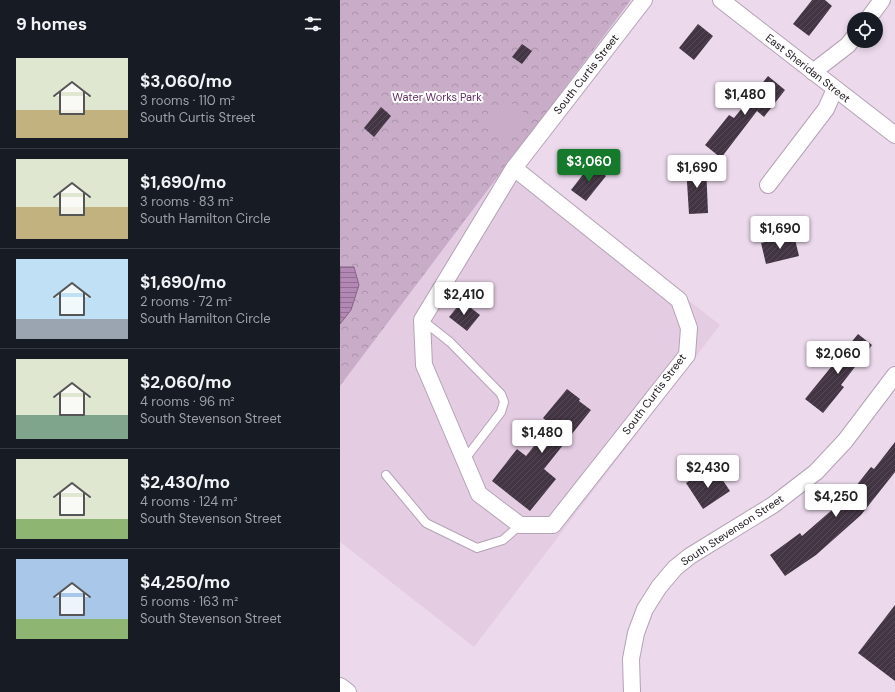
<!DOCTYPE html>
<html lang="en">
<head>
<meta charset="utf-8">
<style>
  body { margin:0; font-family:"DM Sans",sans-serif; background:#242831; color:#f1f3f6; height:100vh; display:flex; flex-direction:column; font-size:15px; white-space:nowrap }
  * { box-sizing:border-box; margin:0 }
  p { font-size:13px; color:#9ea1a6 }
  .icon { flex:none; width:22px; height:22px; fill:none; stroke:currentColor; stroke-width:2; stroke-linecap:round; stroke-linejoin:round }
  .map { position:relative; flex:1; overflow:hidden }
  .panel { display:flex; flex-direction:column; background:#171b24; width:340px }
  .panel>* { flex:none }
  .tools { position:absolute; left:507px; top:12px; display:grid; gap:8px }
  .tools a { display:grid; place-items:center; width:36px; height:36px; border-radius:50%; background:#171b24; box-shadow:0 2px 6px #0003; font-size:20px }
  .price { position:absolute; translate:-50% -34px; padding:0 9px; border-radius:4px; background:#fff; color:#222; font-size:13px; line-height:26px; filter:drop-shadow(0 1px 2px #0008) }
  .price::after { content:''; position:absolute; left:50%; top:24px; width:12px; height:9px; margin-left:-6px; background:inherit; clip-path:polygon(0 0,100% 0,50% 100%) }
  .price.on { background:#167a2d; color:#fff }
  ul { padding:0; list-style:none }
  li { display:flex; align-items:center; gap:12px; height:100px; padding:0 16px }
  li+li { border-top:1px solid #363941 }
  li span { display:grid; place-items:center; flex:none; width:112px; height:80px; border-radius:0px; color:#555 }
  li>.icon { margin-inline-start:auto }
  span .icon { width:48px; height:48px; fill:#fffc; stroke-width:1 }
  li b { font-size:17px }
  h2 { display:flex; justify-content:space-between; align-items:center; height:48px; padding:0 16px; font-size:17px }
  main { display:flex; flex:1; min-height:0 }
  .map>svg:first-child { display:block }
  .built { fill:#e4cce3 }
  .park { fill:url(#park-crowns) }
  .pitch { fill:#c8acc8 }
  .water { fill:url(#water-rules); stroke:#866586 }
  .building { fill:url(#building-hatch) }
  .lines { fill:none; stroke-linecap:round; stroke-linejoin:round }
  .lane-casing { stroke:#b4a3b4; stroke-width:10 }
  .street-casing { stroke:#b4a3b4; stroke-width:18 }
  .lane { stroke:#fff; stroke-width:8 }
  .street { stroke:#fff; stroke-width:16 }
  .labels { text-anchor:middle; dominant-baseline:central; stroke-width:4; stroke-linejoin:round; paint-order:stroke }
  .street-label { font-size:11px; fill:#1a141a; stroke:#fff }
  .park-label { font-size:11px; fill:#622c63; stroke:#fff }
</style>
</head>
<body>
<main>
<section class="panel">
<h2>9 homes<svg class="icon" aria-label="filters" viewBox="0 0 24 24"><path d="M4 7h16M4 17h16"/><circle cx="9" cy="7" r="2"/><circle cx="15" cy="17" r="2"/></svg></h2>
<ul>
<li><span style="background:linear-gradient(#dfe7d0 65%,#c2b280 0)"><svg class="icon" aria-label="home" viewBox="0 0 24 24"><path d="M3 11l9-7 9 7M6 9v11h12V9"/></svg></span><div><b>$3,060/mo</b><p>3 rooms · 110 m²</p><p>South Curtis Street</p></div></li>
<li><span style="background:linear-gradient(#dfe7d0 60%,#c2b280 0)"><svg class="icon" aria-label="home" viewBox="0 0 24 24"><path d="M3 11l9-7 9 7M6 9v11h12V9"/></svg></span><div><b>$1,690/mo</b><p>3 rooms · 83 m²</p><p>South Hamilton Circle</p></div></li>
<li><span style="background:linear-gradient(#bfe0f5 75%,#9aa5b1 0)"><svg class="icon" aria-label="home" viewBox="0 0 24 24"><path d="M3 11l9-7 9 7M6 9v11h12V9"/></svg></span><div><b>$1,690/mo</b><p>2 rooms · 72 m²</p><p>South Hamilton Circle</p></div></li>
<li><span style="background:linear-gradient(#dfe7d0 70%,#7fa58c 0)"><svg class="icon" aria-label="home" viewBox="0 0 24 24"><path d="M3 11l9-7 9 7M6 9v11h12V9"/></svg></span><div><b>$2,060/mo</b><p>4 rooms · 96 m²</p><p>South Stevenson Street</p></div></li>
<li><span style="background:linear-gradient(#dfe7d0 75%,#8fb573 0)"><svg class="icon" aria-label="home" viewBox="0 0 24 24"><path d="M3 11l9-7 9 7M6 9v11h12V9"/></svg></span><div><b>$2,430/mo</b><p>4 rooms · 124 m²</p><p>South Stevenson Street</p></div></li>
<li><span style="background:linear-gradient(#a9c7e8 75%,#8fb573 0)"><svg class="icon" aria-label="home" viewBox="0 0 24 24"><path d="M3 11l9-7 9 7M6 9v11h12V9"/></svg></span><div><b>$4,250/mo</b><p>5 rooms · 163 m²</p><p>South Stevenson Street</p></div></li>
</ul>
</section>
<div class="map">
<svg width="555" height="692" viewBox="0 0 555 692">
  <defs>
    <pattern id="park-crowns" width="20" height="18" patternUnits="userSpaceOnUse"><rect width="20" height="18" fill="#c8acc8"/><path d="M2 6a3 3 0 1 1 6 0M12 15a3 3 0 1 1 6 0" fill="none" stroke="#ab93ab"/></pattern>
    <pattern id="water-rules" width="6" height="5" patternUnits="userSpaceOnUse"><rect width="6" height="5" fill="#b488b4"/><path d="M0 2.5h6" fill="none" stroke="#926e92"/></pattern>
    <pattern id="building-hatch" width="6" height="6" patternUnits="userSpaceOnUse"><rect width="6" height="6" fill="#433543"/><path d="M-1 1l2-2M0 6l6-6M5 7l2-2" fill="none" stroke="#554955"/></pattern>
  </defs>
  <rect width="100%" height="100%" fill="#ecdaec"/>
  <!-- built -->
  <polygon class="built" points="163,170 194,179 380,325 134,647 0,542 0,386"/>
  <!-- park -->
  <polygon class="park" points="0,0 291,0 0,386"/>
  <!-- pitch -->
  <polygon class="pitch" points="166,99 185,114 164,141 145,126"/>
  <!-- water -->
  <polygon class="water" points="0,267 14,267 19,285 11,310 0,324"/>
  <!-- building -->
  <g class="building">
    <polygon points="472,0 485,0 492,6 469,36 453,24"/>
    <polygon points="358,24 373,36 354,60 339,48"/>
    <polygon points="182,44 192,51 182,64 172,57"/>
    <polygon points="428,76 445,90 424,117 417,111 381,158 365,145 389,115 394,118"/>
    <polygon points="41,107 51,116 34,137 24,128"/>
    <polygon points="251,164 266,176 246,201 231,190"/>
    <polygon points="366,165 368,213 349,214 346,166"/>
    <polygon points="454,235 459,256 426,264 421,243"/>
    <polygon points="122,301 140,315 127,331 109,317"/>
    <polygon points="518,334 532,345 501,385 504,387 483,413 465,399"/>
    <polygon points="227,389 240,399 239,401 251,410 204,469 216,479 190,511 152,481 177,449 186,456 211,425 203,418"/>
    <polygon points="555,442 555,472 521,515 476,555 445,576 430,555 460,533 462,536 508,496 531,467 534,469"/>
    <polygon points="361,473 366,481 378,473 390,491 363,509 346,483"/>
    <polygon points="555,605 555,681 518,653"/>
  </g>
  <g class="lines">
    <!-- lane casing -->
    <g class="lane-casing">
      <g id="lane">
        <polyline points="82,320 110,342 161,394 164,402 161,412 125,459"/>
        <polyline points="46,475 86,523 137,548 163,540 180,525"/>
      </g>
    </g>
    <!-- street casing -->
    <g class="street-casing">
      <g id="street">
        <polyline points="381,0 555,135"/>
        <polyline points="528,19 542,0"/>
        <polyline points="473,72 508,45 514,37"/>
        <polyline points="174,168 339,300 349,328 347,355 213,525 180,525 139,494 84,365 82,320 174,168 304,0"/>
        <polyline points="428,185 486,109 495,89"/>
        <polyline points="0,686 8,692"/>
        <polyline points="292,692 291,659 296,633 305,609 319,587 335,568 350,556 433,505 476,472 505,441 555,375"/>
      </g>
    </g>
    <!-- lane -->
    <use href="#lane" class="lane"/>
    <!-- street -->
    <use href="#street" class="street"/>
  </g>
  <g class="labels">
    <!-- street labels -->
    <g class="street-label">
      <text transform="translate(468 68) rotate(38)">East Sheridan Street</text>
      <text transform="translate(246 74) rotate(-52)">South Curtis Street</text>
      <text transform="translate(314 394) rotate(-53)">South Curtis Street</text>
      <text transform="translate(392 530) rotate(-33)">South Stevenson Street</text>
    </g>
    <!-- park labels -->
    <g class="park-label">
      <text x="97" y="97">Water Works Park</text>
    </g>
  </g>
</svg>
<div class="tools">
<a><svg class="icon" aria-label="locate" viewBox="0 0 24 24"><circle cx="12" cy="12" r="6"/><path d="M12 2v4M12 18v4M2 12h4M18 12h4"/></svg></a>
</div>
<b class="price" style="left:405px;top:116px">$1,480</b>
<b class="price on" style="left:249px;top:183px">$3,060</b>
<b class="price" style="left:357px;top:189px">$1,690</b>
<b class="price" style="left:440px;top:250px">$1,690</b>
<b class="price" style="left:124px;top:316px">$2,410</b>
<b class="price" style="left:498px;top:375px">$2,060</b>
<b class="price" style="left:202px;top:454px">$1,480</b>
<b class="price" style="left:368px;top:489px">$2,430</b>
<b class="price" style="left:496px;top:518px">$4,250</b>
</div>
</main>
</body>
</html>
